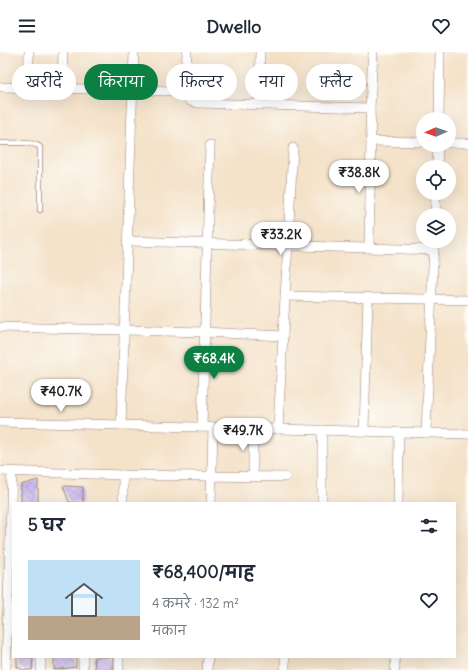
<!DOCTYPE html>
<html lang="hi">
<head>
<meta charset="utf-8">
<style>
  body { margin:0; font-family:Delius,"Playpen Sans Deva",sans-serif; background:#f2f2f3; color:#1f2937; height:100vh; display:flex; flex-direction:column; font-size:15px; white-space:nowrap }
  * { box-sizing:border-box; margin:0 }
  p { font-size:13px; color:#747a83 }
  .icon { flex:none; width:22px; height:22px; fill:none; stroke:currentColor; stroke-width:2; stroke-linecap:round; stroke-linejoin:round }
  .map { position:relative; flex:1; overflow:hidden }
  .drawer { position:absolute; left:12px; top:450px; width:444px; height:156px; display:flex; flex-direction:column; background:#fff; border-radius:0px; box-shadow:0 4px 16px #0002 }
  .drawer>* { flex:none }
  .top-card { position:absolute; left:12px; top:12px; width:444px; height:36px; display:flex; gap:8px }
  .needle { width:26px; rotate:268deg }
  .tools { position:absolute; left:416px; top:60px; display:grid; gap:8px }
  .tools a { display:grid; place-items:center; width:40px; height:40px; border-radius:50%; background:#fff; box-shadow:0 4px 16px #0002; font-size:20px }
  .price { position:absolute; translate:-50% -34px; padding:0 9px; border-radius:14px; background:#fff; color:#222; font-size:13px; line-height:26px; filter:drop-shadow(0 1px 2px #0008) }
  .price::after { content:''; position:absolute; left:50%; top:24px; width:12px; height:9px; margin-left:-6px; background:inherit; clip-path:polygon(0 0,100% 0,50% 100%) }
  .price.selected { background:#0b8043; color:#fff }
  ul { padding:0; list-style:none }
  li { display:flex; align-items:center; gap:12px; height:100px; padding:0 16px }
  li+li { border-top:1px solid #e0e1e3 }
  li span { display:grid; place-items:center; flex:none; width:112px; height:80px; border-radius:0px; color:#555 }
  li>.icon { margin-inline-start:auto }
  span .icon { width:48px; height:48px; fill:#fffc; stroke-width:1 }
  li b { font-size:17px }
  h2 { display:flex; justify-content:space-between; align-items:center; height:48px; padding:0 16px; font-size:17px }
  .tag { padding:0 14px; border-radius:18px; background:#fff; box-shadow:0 4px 16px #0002; font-size:14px; line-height:36px }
  .tag.selected { background:#0b8043; color:#fff }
  header { display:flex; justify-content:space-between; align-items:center; height:52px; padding:0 16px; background:#fff; font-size:18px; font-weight:800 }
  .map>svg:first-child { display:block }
  .building { fill:url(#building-cross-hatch) }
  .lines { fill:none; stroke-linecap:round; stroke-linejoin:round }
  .lane-casing { stroke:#9f807a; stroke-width:6 }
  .street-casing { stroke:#9f807a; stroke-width:10 }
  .lane { stroke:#fff; stroke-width:4.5 }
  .street { stroke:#fff; stroke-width:9 }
</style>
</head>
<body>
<header><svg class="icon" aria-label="menu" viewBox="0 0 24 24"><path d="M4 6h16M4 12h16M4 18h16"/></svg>Dwello<svg class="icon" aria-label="heart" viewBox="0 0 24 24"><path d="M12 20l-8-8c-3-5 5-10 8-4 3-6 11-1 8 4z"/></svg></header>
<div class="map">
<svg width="468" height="618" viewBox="0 0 468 618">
  <defs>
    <pattern id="building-cross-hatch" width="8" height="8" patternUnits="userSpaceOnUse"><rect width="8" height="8" fill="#bda9ef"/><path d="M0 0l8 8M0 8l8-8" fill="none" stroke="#9c89c2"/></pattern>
  </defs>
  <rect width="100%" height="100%" fill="#fdfcf7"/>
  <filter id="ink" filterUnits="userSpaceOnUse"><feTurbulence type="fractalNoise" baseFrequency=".025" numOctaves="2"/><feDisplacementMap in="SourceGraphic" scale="8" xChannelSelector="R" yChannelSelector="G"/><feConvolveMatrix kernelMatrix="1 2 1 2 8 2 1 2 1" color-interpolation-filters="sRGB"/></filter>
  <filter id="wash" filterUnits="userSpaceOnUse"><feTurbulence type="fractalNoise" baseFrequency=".012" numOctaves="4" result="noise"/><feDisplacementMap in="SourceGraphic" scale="16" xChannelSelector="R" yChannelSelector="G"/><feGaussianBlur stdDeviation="0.9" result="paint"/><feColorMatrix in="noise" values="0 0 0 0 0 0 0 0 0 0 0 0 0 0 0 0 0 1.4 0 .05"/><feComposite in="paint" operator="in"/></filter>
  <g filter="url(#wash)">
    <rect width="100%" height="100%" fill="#f4e2c9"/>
    <g id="blocks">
      <!-- building -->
      <g class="building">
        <polygon points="38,428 38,451 21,451 21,433"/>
        <polygon points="63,434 83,435 83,451 69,450"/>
        <polygon points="17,605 33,605 32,618 24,618 17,615"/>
        <polygon points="54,605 76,605 76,615 54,618"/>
        <polygon points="94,605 113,605 113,618 95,618"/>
      </g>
    </g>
  </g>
  <g filter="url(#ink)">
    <use href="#blocks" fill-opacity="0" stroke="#9f807a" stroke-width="1"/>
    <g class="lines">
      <!-- lane casing -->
      <g class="lane-casing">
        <path id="lane" d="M 0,91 C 9,91 34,89 40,95 L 40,158"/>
      </g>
      <!-- street casing -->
      <g class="street-casing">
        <g id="street">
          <polyline points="134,0 121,373 468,382"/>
          <polyline points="0,35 174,39 182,40 190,49 197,51 370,56 371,89 423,90"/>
          <polyline points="28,35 29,0"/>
          <polyline points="62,35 63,0"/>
          <polyline points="185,42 187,0"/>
          <polyline points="259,53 260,0"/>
          <polyline points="370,56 373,0"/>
          <polyline points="439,67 440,0"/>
          <polyline points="449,91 468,91"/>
          <polyline points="437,115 438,93"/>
          <polyline points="435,163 436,141"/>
          <polyline points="128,189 434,198"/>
          <polyline points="369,195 371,89"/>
          <polyline points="285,244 468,248"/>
          <polyline points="0,275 204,280 283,284"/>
          <polyline points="0,370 121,373"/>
          <polyline points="202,375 210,93"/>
          <polyline points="278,377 293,96"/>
          <polyline points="322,378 322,451"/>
          <polyline points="364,379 368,245"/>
          <polyline points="426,381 434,189"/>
          <polyline points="0,419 123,423 123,451"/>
          <polyline points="123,423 285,425"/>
          <polyline points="253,424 253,376"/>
          <polyline points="211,451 213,375"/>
          <polyline points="398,451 399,380"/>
          <polyline points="6,618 12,419"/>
          <polyline points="41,618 41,605"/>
          <polyline points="83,618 83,605"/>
          <polyline points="119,618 119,605"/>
          <polyline points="207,618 208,605"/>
          <polyline points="285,618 285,605"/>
          <polyline points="395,618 395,605"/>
        </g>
      </g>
      <!-- lane -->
      <use href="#lane" class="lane"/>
      <!-- street -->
      <use href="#street" class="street"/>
    </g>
  </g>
</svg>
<div class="tools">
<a><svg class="needle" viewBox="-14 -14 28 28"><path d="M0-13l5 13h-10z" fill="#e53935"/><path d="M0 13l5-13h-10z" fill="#747a83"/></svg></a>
<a><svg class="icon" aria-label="locate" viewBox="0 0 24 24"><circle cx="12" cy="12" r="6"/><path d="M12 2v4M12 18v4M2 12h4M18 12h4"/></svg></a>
<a><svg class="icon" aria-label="layers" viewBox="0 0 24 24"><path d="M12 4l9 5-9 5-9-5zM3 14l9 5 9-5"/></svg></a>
</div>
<b class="price" style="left:359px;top:142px">₹38.8K</b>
<b class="price" style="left:281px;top:204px">₹33.2K</b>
<b class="price selected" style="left:214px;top:328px">₹68.4K</b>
<b class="price" style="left:61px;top:361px">₹40.7K</b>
<b class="price" style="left:243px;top:400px">₹49.7K</b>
<div class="top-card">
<a class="tag">खरीदें</a>
<a class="tag selected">किराया</a>
<a class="tag">फ़िल्टर</a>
<a class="tag">नया</a>
<a class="tag">फ़्लैट</a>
</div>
<section class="drawer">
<h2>5 घर<svg class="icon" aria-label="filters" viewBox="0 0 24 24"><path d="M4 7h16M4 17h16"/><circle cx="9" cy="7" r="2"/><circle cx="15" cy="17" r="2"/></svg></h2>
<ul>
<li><span style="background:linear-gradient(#bfe0f5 70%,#b9a48a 0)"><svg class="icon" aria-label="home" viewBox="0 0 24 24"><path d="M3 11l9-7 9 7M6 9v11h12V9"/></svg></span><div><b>₹68,400/माह</b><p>4 कमरे · 132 m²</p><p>मकान</p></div><svg class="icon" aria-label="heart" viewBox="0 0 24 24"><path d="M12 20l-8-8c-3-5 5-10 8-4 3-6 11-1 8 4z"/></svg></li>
</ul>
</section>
</div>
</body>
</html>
